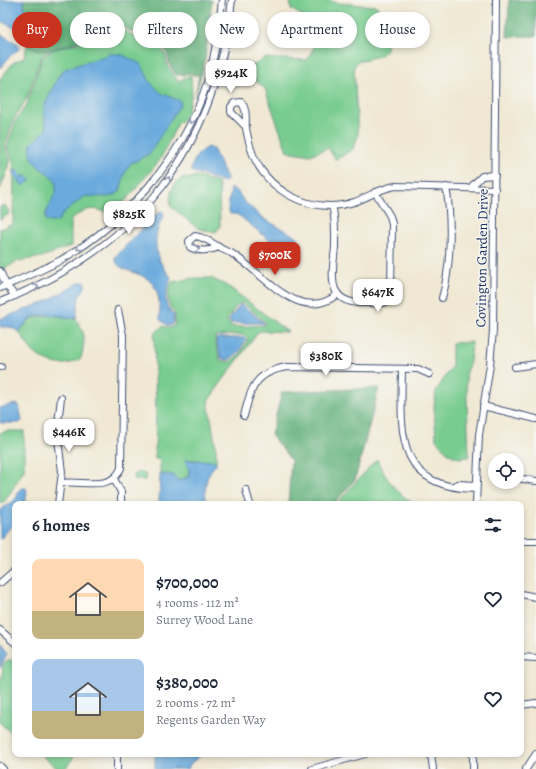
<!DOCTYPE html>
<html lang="en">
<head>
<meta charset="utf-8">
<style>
  body { margin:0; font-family:Alegreya,serif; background:#f2f2f3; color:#1f2937; height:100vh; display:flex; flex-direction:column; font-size:15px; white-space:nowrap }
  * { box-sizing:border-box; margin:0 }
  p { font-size:13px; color:#747a83 }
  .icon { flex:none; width:22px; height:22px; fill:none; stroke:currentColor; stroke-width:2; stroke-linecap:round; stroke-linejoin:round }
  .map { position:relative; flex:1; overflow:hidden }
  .drawer { position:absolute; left:12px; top:501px; width:512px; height:256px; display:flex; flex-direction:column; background:#fff; border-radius:8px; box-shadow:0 2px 6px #0003 }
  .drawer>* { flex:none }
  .guide { position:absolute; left:12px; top:12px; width:512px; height:36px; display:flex; gap:8px }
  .tools { position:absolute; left:488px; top:453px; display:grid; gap:8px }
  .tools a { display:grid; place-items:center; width:36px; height:36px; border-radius:50%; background:#fff; box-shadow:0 2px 6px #0003; font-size:20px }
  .price { position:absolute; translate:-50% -34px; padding:0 9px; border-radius:8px; background:#fff; color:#222; font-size:13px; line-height:26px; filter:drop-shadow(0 1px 2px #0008) }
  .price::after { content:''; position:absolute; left:50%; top:24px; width:12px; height:9px; margin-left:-6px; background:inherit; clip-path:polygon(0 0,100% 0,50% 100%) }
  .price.on { background:#c8321e; color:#fff }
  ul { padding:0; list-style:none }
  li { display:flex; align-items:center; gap:12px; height:100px; padding:0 20px }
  li span { display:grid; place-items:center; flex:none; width:112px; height:80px; border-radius:8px; color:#555 }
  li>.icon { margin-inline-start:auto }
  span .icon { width:48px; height:48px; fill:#fffc; stroke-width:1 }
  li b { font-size:17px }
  h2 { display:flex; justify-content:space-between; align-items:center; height:48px; padding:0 20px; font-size:17px }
  .pill { padding:0 14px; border-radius:18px; background:#fff; box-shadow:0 2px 6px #0003; font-size:14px; line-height:36px }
  .pill.on { background:#c8321e; color:#fff }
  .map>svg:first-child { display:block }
  .green { fill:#78cc8f; stroke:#4a7e76; fill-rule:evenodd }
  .forest { fill:#62b07a; stroke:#3e706c }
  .water { fill:#6aaadd; stroke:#426c9e }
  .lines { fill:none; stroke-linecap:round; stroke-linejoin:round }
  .minor-casing { stroke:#3b4b70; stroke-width:8 }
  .minor { stroke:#fff; stroke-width:6 }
  .oneway { stroke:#8d97ae }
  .labels { text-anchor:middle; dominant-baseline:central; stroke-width:3; stroke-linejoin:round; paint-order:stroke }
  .street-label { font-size:14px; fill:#1b2f5e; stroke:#f6f6f2 }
</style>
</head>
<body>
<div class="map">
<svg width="536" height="769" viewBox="0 0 536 769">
  <rect width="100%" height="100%" fill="#f6f6f2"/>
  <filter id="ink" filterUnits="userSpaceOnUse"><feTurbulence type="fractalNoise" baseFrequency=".025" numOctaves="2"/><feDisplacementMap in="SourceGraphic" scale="8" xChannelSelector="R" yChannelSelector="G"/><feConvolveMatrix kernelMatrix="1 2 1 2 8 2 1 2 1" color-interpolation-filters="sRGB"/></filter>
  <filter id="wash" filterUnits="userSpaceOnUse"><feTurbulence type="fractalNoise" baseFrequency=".012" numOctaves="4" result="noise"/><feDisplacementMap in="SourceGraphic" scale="16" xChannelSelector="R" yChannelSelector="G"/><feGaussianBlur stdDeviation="0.9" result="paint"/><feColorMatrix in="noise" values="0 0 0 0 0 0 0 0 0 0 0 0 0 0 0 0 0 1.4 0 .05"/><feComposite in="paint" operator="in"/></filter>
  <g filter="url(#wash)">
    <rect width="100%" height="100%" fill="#f0e8d3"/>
    <!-- green -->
    <g class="green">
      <path d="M 290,0 L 328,0 L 338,3 L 377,6 L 389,25 L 387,49 L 380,56 L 358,61 L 354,67 L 358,136 L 353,149 L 336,160 L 328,148 L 310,155 L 287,151 L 265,89 L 254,79 C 244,84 238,86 227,82 L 232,67 C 244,68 255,67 264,58 L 307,60 L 324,29 L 291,9 Z"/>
      <path d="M 124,31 L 160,48 L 166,56 L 167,65 L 178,81 L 191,75 L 192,93 L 186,116 L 177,125 L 160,160 L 128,198 L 110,214 C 91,206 88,208 71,219 L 71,246 L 42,257 L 18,261 L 0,271 L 0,229 L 13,224 L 14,165 L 7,147 L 16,120 L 27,104 L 42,58 L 52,50 Z"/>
      <polygon points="27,45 32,48 48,51 41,57 27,98 14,119 5,146 10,161 9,167 0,189 0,79 14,62 24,58"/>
      <path d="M 196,176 L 217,182 L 219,186 L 220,226 L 216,232 L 199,229 L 171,207 C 169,193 171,185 184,177 L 187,179 Z"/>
      <polygon points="5,205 10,213 0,220 0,207"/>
      <path d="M 194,278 L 211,278 L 229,287 L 288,332 L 259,331 L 208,401 L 216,448 L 216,461 L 186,460 L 189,470 L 189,476 L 178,481 L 173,475 L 160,474 L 160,460 L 155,459 L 156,412 L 154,334 L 163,326 L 170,328 L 175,325 L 175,314 C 166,304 166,294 172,282 ZM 243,303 L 265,322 L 265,325 L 235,327 L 230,325 L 227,320 C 229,315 234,310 237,305 ZM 227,335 L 244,335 L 248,339 L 240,354 L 230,362 L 220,360 L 215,340 L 215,337 Z"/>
      <path d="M 52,315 L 76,319 C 86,332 85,343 81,358 C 67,368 50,365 37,355 C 30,350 24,339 19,332 L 31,318 Z"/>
      <polygon points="472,342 470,362 466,372 469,457 459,458 449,454 436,440 434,406 436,391 452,366 452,343"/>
      <polygon points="7,431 24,431 24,470 5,501 0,504 0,433"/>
      <path d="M 377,459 C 383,476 398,494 414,504 L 336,504 Z"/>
      <polygon points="141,472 146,475 145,480 135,480 133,475"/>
      <polygon points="7,660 15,660 15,736 0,723 0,679 2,677 3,665"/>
      <polygon points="40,754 76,754 65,769 58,769"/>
    </g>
    <!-- forest -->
    <g class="forest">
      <polygon points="24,0 212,0 205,60 195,97 199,75 193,75 191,73 185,75 176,75 169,64 168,55 161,46 124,28 104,33 48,51 32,48 27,45"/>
      <polygon points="509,0 536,0 536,36 507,37"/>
      <polygon points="379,388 355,480 333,504 288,504 291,460 271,435 282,392"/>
    </g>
    <!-- water -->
    <g class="water">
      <polygon points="0,0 24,0 25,33 0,21"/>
      <polygon points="0,34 18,44 19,49 11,55 0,68"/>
      <path d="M 111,54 L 120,54 L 141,64 L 150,82 L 161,93 L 180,101 L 181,103 L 149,154 L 130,164 L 125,172 L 120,191 L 115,195 L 107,197 L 85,196 L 64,212 L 58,221 L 52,222 L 46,220 L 45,215 L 56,192 L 56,181 C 43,167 28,166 31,144 L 46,130 L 44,107 L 59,75 L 65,69 Z"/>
      <path d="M 208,147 L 213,149 L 228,180 L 224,182 L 191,171 C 192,162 199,150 208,147 Z"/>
      <polygon points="17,170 23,178 25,175 31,180 23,186 13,173"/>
      <polygon points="231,188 237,191 243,200 262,218 297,237 299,243 296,256 289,256 241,217 236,214 230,214 228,208"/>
      <path d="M 162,211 L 164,215 C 151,237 154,259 171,277 C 167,293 160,301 174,315 L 173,324 L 169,326 L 160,320 C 160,309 160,294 153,284 C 143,270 115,273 115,257 L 158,213 Z"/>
      <path d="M 80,282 L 85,282 L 85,287 L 79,297 L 76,319 C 63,317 45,311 32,318 C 27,320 23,327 19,332 L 11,327 L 0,327 L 0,319 L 47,301 Z"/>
      <path d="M 242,305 L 264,323 L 231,323 L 229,320 C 231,316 236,311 239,306 Z"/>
      <polygon points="219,338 244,338 246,339 239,352 229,360 221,358 216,339"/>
      <polygon points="15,404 19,405 22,421 19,423 0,423 0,408"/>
      <path d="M 185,460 L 216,461 L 216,465 C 204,475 205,490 206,504 L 159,504 L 160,474 L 173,475 L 178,481 L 189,477 L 189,470 Z"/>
      <path d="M 21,488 L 26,488 C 28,494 26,498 24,504 L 15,504 L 15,521 L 0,540 L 0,510 L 15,500 Z"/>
      <polygon points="0,645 7,654 0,668"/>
      <polygon points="155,754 200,756 190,764 188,769 155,769"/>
    </g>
  </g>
  <g filter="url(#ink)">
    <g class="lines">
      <!-- minor casing -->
      <g class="minor-casing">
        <g id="minor">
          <path d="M 246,127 L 231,112 L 231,107 L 234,103 L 241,102 C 248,110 245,119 246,128 C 247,135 249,142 251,149 C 264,191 312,216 354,202 C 369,197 380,188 396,186 L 495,189"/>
          <polyline points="471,187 482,176 495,175"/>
          <path d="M 332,206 C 336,219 335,233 335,247 C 333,271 324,303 362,303 C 370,303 379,304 387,302 L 391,290 L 392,224 L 390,216 L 375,192"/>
          <path d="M 219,247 C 210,251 198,252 190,247 L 189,241 L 195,236 C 205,237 212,243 220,248 C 223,250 227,251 231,253 C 262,271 298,326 338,294"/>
          <polyline points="0,271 6,285 15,296"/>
          <path d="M 0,288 C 21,279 41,271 61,260 C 126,222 182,159 206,86 C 215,58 219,29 222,0"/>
          <path d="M 442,298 C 451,268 452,219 446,187"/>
          <path d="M 0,302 C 140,247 215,150 232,0"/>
          <polyline points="0,367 1,367"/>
          <polyline points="515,367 536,364"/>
          <path d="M 402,369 C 401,431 394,488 476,489"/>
          <polyline points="483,406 536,419"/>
          <path d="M 244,416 C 251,388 255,372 287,367 L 418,369 L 429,374"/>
          <polyline points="517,478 536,481"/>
          <polyline points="114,479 121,492 121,504"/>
          <path d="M 62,483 C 81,480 112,492 121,468 L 123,335 L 118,310"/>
          <polyline points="453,486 458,484 476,485"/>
          <polyline points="246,490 250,504"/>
          <polyline points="58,504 62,472 57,431 61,398"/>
          <polyline points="476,504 479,435 490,365 493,330 496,0"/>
          <polyline points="521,541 536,541"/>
          <polyline points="0,583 15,570"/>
          <polyline points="521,594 536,597"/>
          <polyline points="0,630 15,643"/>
          <polyline points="521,657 536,658"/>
          <polyline points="521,705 536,703"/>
          <polyline points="431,754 433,769"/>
          <polyline points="0,766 3,769"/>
          <polyline points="117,769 117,754"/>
          <polyline points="312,769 365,754"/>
          <polyline points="473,769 473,754"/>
          <polyline points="526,769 536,754"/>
        </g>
      </g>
      <!-- minor -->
      <use href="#minor" class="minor"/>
    </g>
    <!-- one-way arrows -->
    <defs><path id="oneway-chevron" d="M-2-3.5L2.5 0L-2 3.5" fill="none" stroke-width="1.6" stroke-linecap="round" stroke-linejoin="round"/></defs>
    <g class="oneway">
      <use href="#oneway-chevron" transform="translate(191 121) rotate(115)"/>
      <use href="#oneway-chevron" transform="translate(168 179) rotate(-56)"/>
      <use href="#oneway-chevron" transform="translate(79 248) rotate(147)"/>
      <use href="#oneway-chevron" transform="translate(197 249) rotate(9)"/>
      <use href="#oneway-chevron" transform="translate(36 287) rotate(-24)"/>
    </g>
  </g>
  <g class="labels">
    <!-- street labels -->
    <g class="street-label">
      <text transform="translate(482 258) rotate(-89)">Covington Garden Drive</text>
    </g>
  </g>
</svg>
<div class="tools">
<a><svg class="icon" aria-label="locate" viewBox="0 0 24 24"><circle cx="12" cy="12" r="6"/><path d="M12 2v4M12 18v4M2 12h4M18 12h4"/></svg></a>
</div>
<b class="price" style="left:231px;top:94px">$924K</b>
<b class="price" style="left:129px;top:235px">$825K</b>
<b class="price on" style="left:275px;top:276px">$700K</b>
<b class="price" style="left:378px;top:313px">$647K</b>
<b class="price" style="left:326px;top:377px">$380K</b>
<b class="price" style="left:69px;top:453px">$446K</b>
<div class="guide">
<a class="pill on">Buy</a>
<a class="pill">Rent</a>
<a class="pill">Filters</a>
<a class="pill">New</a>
<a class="pill">Apartment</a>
<a class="pill">House</a>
</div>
<section class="drawer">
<h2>6 homes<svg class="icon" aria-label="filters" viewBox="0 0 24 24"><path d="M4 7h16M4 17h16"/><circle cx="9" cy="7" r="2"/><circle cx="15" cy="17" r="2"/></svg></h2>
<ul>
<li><span style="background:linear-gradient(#ffd9b3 65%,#c2b280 0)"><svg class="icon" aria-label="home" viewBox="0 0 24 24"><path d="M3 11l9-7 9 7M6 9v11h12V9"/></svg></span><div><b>$700,000</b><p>4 rooms · 112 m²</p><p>Surrey Wood Lane</p></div><svg class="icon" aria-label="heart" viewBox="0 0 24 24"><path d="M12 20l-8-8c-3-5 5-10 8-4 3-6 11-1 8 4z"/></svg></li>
<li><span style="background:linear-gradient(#a9c7e8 65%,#c2b280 0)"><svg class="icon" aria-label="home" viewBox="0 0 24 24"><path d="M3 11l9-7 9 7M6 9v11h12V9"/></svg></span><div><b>$380,000</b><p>2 rooms · 72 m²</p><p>Regents Garden Way</p></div><svg class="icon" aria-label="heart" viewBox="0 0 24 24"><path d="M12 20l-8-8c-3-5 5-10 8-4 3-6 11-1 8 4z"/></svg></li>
</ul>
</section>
</div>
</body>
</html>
